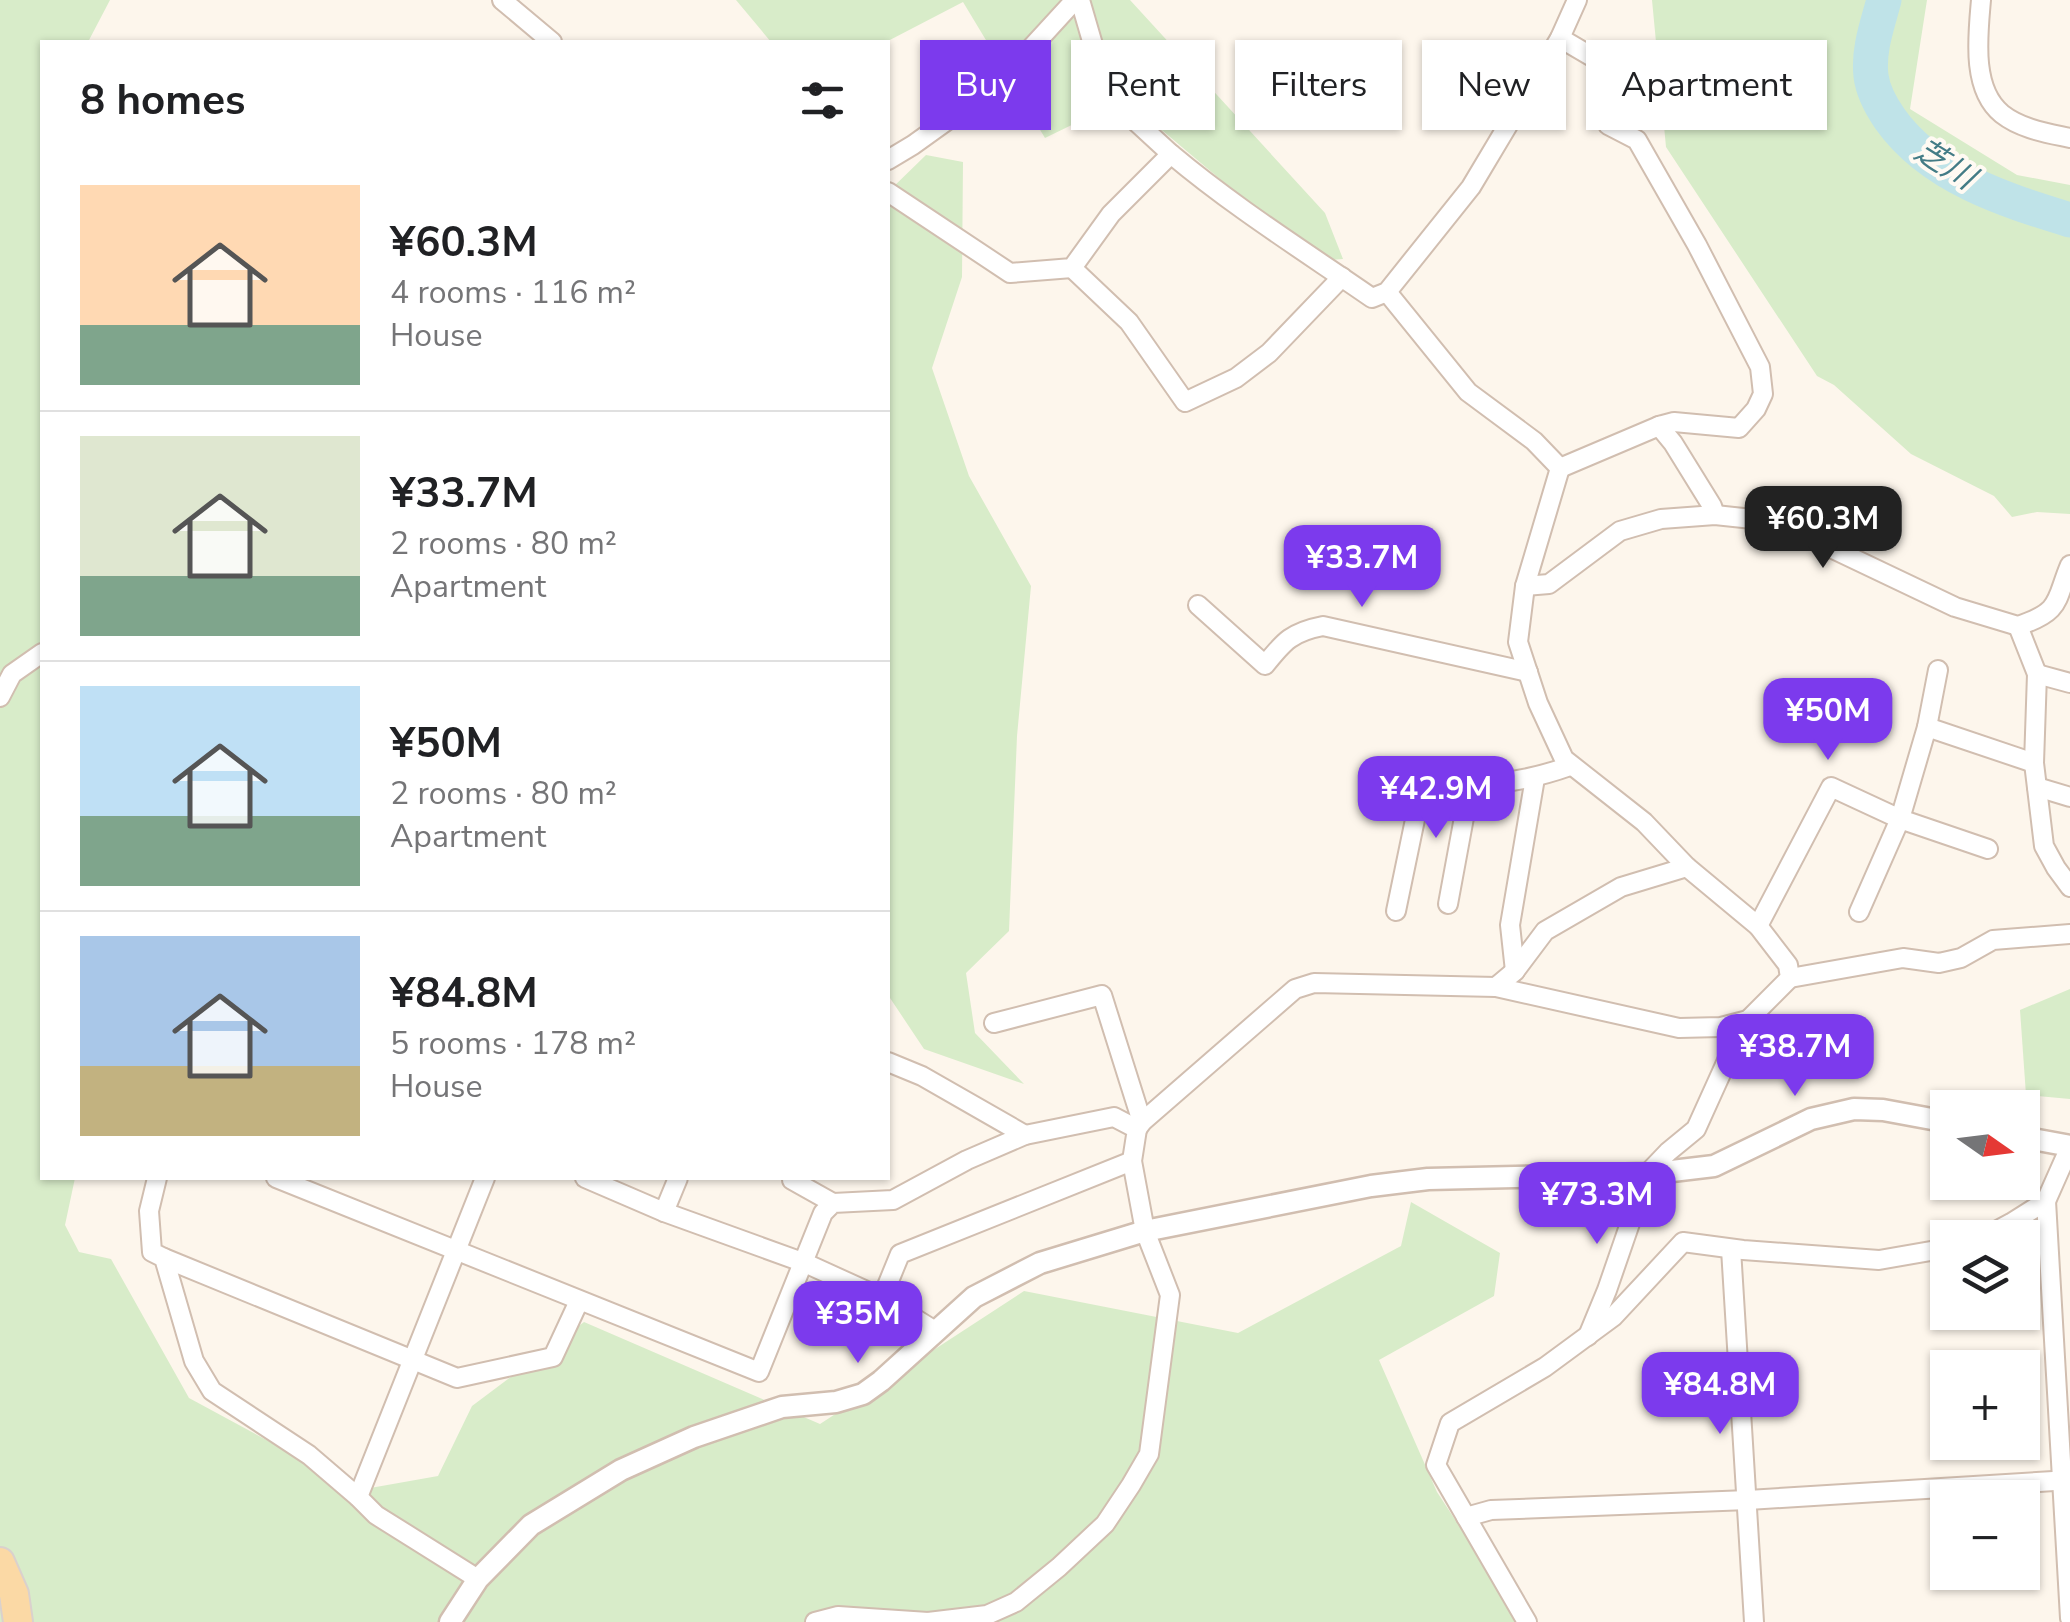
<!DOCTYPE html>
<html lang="en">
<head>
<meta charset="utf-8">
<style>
  body { margin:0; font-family:"Nunito Sans","Noto Sans JP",sans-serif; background:#f2f2f2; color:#202124; height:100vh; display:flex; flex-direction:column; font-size:38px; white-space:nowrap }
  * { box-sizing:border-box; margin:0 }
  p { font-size:32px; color:#757577 }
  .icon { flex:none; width:55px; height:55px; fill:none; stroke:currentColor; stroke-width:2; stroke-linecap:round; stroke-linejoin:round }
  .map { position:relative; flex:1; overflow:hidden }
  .side { position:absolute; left:40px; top:40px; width:850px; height:1140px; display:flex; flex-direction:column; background:#fff; border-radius:0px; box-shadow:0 2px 8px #0004 }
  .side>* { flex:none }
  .guide { position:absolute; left:920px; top:40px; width:950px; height:90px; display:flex; gap:20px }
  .needle { width:65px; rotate:104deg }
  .tools { position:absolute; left:1930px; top:1090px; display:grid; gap:20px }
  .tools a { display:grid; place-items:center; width:110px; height:110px; border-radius:0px; background:#fff; box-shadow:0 2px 8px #0004; font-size:50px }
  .price { position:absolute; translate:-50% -85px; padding:0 22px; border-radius:20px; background:#7c3aed; color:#fff; font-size:32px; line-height:65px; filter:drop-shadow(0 2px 5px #0008) }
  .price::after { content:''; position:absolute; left:50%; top:60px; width:30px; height:22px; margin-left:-15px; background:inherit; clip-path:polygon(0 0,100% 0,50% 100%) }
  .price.selected { background:#222; color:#fff }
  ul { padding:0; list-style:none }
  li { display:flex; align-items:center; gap:30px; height:250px; padding:0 40px }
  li+li { border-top:2px solid #e0e0e0 }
  li span { display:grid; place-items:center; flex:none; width:280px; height:200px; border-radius:0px; color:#555 }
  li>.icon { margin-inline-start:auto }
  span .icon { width:120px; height:120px; fill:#fffc; stroke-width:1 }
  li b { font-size:42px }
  h2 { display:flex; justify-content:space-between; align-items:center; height:120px; padding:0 40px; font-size:42px }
  .pill { padding:0 35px; border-radius:0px; background:#fff; box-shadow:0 2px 8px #0004; font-size:35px; line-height:90px }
  .pill.selected { background:#7c3aed; color:#fff }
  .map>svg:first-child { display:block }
  .green { fill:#d8ecc9 }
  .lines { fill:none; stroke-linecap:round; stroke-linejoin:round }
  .river { stroke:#bfe3e8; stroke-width:35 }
  .minor-casing { stroke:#d1beb0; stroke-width:22 }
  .tertiary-casing { stroke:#d1beb0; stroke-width:25 }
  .primary-casing { stroke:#dad1cd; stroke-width:32 }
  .minor { stroke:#fff; stroke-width:18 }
  .tertiary { stroke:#fff; stroke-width:20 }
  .primary { stroke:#fbd9a5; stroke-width:28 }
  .labels { text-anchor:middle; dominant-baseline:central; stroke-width:8; stroke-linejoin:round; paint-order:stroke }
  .water-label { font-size:32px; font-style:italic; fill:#437c86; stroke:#fffaf3 }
</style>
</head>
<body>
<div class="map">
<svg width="2070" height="1622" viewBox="0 0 2070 1622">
  <rect width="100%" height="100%" fill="#fdf6ec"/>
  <!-- green -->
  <g class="green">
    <polygon points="0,0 110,0 88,42 42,42 42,1178 75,1178 65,1225 79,1252 111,1259 189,1398 359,1490 438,1476 472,1406 584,1322 820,1424 1024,1291 1238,1333 1401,1246 1411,1202 1500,1253 1494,1296 1379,1360 1437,1492 1522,1622 0,1622"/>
    <polygon points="736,0 1130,0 1325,213 1343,259 1317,261 1125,99 1045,138 963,2 886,42 771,42"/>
    <polygon points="1652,0 1927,0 1910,109 2017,175 2070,185 2070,514 2037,512 2012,517 1994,496 1911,454 1834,385 1817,376 1666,147"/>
    <polygon points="926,155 963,162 962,277 932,368 969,476 1031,586 1017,736 1009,931 966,973 975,1033 1024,1084 924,1049 888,995 888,192"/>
    <polygon points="2070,989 2070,1099 2026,1095 2020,1010"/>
  </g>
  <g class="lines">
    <!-- river -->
    <path class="river" d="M 1884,0 C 1877,26 1868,50 1871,76 C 1873,92 1881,106 1890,119 C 1931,177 2005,200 2070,220"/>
    <!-- minor casing -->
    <g class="minor-casing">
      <g id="minor">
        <polyline points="502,0 552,42"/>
        <polyline points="1080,0 1108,96 1171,154"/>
        <path d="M 1981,0 C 1978,35 1971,89 2002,114 C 2021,129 2047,133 2070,138"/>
        <polyline points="1560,38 1623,75 1608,125 1637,140 1697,245 1760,367 1763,394 1756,409 1739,428 1674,422 1659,426"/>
        <polyline points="888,160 913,145 998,84 1075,0"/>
        <path d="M 888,192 L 1010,273 L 1072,268 L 1111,214 L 1171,154 C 1234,207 1304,251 1372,298 L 1387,292 L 1471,187 L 1560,38 L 1577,0"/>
        <polyline points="1072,268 1129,322 1185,402 1236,378 1269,353 1342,277"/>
        <polyline points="1387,292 1468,392 1534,441 1560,468 1525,586 1518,642 1538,703 1564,759 1644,822 1687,867 1758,926 1788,965 1790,978 1748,1020 1739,1034 1696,1129 1668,1152 1647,1174 1607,1290 1588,1336"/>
        <polyline points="1560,468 1659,426 1673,443 1712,506 1715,515"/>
        <path d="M 1525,586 L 1549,584 L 1620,531 L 1661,519 L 1715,515 L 1762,520 L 1808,537 L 1955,607 L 2018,626 C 2063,611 2055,600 2070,565"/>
        <path d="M 1198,605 L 1265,665 C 1284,641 1292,632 1323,626 L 1528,672"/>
        <polyline points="2018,626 2037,674 2034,763 2044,846 2056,868 2070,887"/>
        <polyline points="2037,674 2070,683"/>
        <polyline points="0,697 12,674 42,653"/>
        <polyline points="1927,727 2034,763"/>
        <path d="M 1405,777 C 1460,790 1517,785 1570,766"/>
        <polyline points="2037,787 2070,797"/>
        <polyline points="1448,904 1470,785"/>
        <polyline points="1396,911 1423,781"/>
        <polyline points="1859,912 1900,819 1927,727 1938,670"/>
        <polyline points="1758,926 1831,787 1900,819 1988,849"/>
        <polyline points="1515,971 1510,925 1535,778"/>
        <polyline points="1790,978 1903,958 1939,963 1961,958 1993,940 2070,934"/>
        <polyline points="1496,987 1679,1028 1721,1027 1748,1020"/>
        <polyline points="994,1023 1102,995 1142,1122"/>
        <polyline points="888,1062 922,1076 1025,1135"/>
        <polyline points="1137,1129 1142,1122 1295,989 1314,983 1496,987 1515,971 1545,931 1621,887 1687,867"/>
        <polyline points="157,1178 149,1211 152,1252 164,1258 194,1361 212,1391 309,1455 358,1497 376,1515 478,1579"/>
        <polyline points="276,1178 759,1372 823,1213 833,1203 893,1200 967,1160 1025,1135 1114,1117 1137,1129 1132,1161 1145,1231 1170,1295 1149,1454 1131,1485 1105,1524 1059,1567 1016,1602 987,1615 928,1622 838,1616 815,1622"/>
        <polyline points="585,1178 664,1212 805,1263 882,1298 935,1331"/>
        <polyline points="792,1180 833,1203"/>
        <polyline points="2046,1201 2070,1618"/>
        <polyline points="664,1212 678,1178"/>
        <polyline points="1983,1238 2011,1223 2046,1201 2070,1147"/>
        <polyline points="1731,1249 1754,1622"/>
        <polyline points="164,1258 457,1378 553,1357 579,1301"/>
        <polyline points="882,1298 900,1254 1132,1161"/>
        <polyline points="358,1497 485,1178"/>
        <polyline points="1466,1517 1491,1510 1748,1500 2070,1480"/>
        <polyline points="1527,1622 1436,1465 1450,1423 1545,1367 1613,1317 1683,1242 1743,1250 1879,1260 1948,1248"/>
      </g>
    </g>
    <!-- tertiary casing -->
    <g class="tertiary-casing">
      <g id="tertiary">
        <polyline points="2022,1137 2070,1146"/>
        <polyline points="450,1622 478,1579 531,1525 621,1470 694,1437 782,1407 836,1402 863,1394 881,1381 974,1297 1040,1263 1145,1231 1371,1186 1428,1179 1647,1174 1714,1166 1811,1119 1854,1109 1883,1110 1948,1122"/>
      </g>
    </g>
    <!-- primary casing -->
    <g class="primary-casing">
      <polyline id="primary" points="0,1562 14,1594 18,1622"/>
    </g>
    <!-- minor -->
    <use href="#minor" class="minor"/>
    <!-- tertiary -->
    <use href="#tertiary" class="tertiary"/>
    <!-- primary -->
    <use href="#primary" class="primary"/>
  </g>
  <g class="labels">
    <!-- water labels -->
    <g class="water-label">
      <text transform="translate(1945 164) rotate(32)">芝川</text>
    </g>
  </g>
</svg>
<div class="tools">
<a><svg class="needle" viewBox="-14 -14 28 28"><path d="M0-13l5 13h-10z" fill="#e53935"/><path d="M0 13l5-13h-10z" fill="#757577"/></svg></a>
<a><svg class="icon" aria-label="layers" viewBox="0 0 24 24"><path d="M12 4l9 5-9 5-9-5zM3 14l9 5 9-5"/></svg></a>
<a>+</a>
<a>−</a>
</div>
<b class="price selected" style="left:1823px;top:571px">¥60.3M</b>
<b class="price" style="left:1362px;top:610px">¥33.7M</b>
<b class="price" style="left:1828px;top:763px">¥50M</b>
<b class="price" style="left:1436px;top:841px">¥42.9M</b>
<b class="price" style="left:1795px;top:1099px">¥38.7M</b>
<b class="price" style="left:1597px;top:1247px">¥73.3M</b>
<b class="price" style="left:858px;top:1366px">¥35M</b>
<b class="price" style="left:1720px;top:1437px">¥84.8M</b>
<div class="guide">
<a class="pill selected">Buy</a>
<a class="pill">Rent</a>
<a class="pill">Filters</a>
<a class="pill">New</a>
<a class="pill">Apartment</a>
</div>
<section class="side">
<h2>8 homes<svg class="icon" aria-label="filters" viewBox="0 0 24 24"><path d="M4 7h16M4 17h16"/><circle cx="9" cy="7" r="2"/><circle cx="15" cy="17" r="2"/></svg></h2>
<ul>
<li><span style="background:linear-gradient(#ffd9b3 70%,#7fa58c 0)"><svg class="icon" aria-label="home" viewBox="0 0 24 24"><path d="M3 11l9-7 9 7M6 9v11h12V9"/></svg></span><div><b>¥60.3M</b><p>4 rooms · 116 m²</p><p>House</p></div></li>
<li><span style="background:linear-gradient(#dfe7d0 70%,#7fa58c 0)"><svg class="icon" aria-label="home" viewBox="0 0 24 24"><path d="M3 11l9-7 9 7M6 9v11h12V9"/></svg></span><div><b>¥33.7M</b><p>2 rooms · 80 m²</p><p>Apartment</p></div></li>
<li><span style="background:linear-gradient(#bfe0f5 65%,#7fa58c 0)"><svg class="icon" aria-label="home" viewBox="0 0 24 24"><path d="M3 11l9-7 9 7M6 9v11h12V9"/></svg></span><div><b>¥50M</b><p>2 rooms · 80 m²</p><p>Apartment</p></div></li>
<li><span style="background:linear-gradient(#a9c7e8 65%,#c2b280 0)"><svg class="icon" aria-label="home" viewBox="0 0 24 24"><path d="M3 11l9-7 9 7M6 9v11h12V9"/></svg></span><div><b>¥84.8M</b><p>5 rooms · 178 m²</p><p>House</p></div></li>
</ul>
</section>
</div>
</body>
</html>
